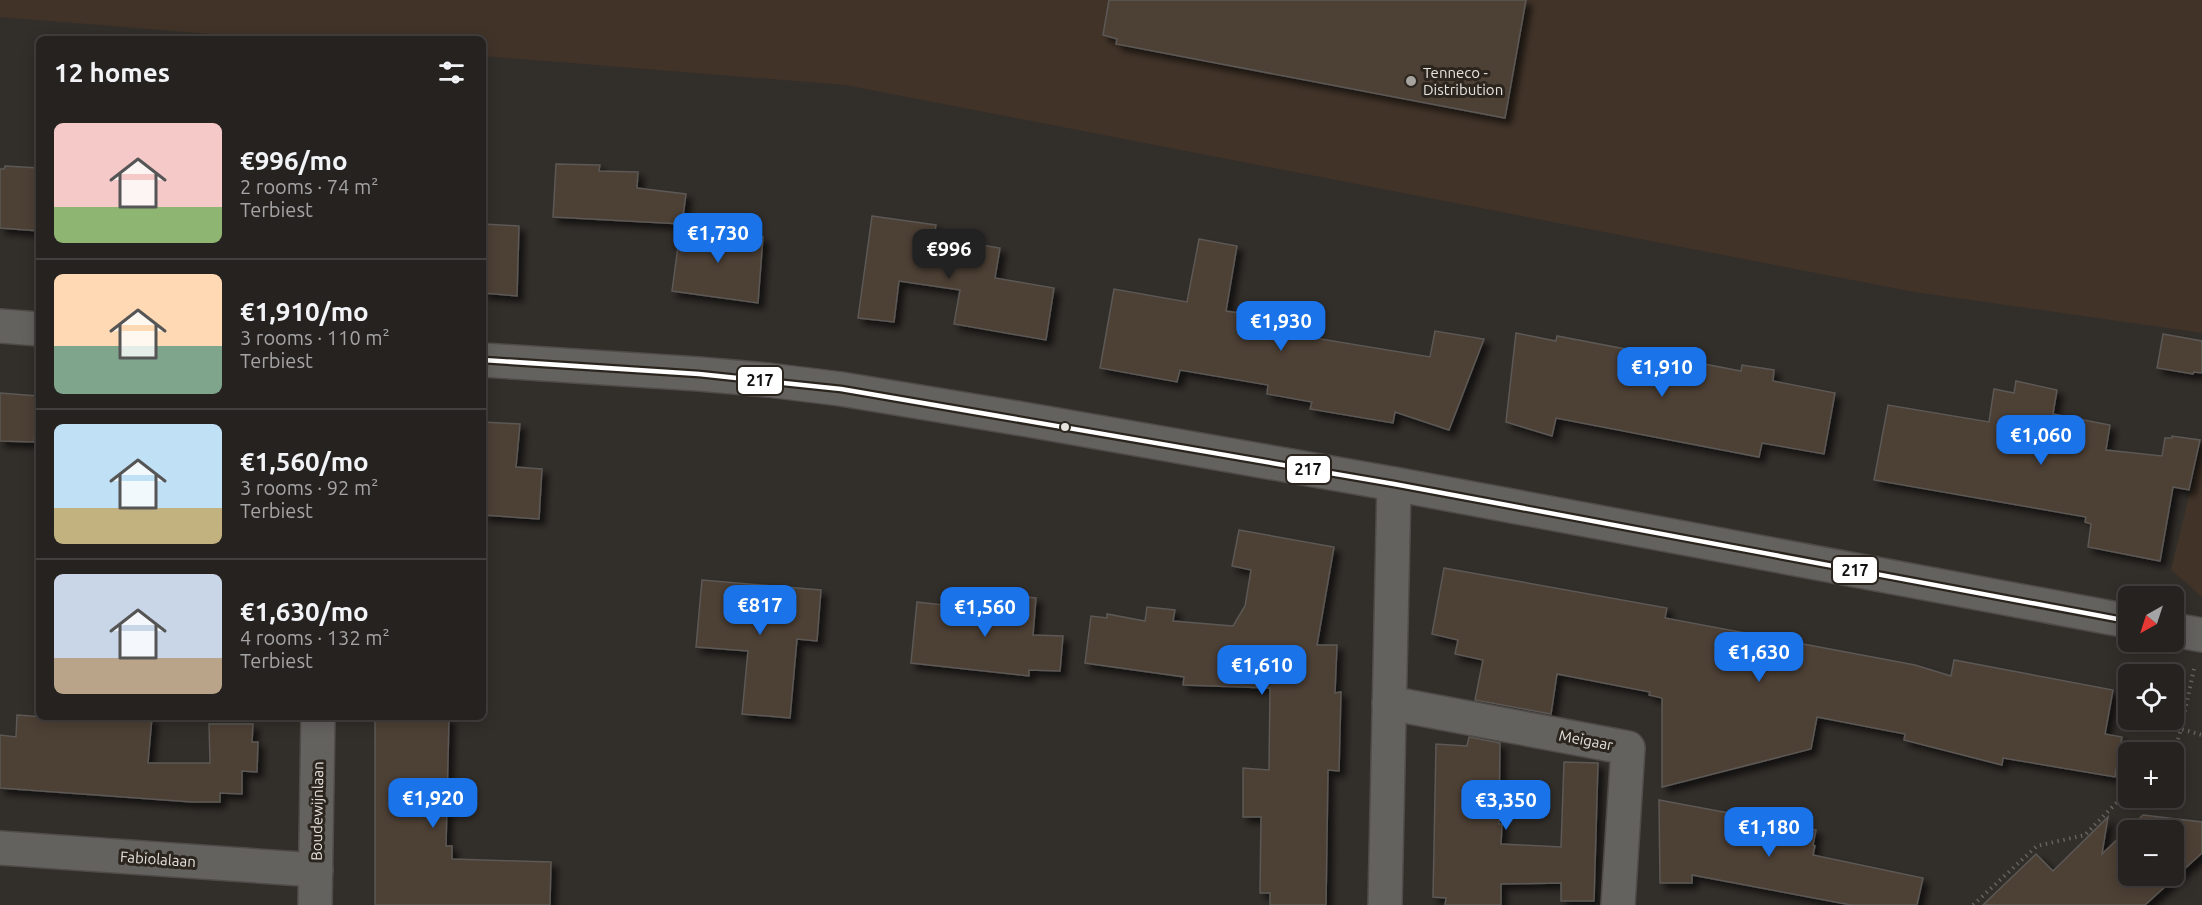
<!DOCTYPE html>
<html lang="en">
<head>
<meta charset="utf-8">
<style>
  body { margin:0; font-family:Ubuntu,sans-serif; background:#322f2d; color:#f1f3f6; height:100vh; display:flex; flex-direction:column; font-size:22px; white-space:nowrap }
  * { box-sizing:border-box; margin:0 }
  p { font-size:20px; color:#a4a4a5 }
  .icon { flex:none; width:33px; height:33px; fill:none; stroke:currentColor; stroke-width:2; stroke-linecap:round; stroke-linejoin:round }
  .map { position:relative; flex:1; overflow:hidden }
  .panel { position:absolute; left:36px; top:36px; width:450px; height:684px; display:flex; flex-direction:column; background:#262220; border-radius:9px; box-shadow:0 3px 15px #0003,0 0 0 2px #423f3e }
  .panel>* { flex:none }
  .needle { width:39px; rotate:219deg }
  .tools { position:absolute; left:2118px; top:586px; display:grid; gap:12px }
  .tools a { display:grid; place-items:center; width:66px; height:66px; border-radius:9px; background:#262220; box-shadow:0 3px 15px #0003,0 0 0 2px #423f3e; font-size:30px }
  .price { position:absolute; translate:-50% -51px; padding:0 14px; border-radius:12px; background:#1a73e8; color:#fff; font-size:20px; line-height:39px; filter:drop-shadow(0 2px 3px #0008) }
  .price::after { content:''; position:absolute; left:50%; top:36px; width:18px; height:14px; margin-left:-9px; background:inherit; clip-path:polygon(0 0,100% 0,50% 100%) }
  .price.selected { background:#222; color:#fff }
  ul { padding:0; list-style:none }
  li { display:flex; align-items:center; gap:18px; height:150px; padding:0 18px }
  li+li { border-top:2px solid #423f3e }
  li span { display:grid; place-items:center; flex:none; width:168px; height:120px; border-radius:9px; color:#555 }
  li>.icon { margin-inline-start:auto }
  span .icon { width:72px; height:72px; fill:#fffc; stroke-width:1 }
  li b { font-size:26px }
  h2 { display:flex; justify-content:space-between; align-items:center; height:72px; padding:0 18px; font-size:26px }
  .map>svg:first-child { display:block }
  .industrial { fill:#413328 }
  .building { fill:#4e4035; stroke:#5b5855; stroke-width:1.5; fill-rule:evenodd; filter:url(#shadow) }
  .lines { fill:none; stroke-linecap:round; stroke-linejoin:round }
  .street-casing { stroke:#4f4b48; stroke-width:36 }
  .path { stroke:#646260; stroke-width:4; stroke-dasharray:1.5 4.5; stroke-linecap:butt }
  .street { stroke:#64625f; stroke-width:33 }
  .bus-1-casing { stroke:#2b251e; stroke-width:9 }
  .bus-1 { stroke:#fff; stroke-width:4.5 }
  .poi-dot { fill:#a7a39e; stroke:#2b251e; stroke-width:2 }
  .bus-dot { fill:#e6e2dd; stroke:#2b251e; stroke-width:2 }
  .labels { text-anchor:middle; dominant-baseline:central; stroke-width:6; stroke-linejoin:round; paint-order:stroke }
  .poi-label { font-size:15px; fill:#e6e2dd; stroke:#2b251e; text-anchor:start }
  .street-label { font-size:15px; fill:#e6e2dd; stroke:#2b251e }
  .line-badge { stroke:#2b251e; stroke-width:2 }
  .pale-badge-label { font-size:16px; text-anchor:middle; font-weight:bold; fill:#111 }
</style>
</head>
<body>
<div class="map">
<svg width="2202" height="905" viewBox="0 0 2202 905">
  <defs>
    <filter id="shadow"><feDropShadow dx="5.5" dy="5.5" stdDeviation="3" flood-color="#0009"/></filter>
  </defs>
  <rect width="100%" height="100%" fill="#322e2a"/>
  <!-- industrial -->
  <g class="industrial">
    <polygon points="0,0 2202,0 2202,333 1914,292 845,85 483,56 483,39 272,39 0,17"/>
    <polygon points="2202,443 2202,597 2171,570"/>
  </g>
  <!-- building -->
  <g class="building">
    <polygon points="1109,0 1526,0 1505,118 1116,44 1117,39 1103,35"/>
    <polygon points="556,164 600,165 599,171 638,172 637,188 686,194 682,224 553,217"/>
    <polygon points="5,166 39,168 39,231 0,228 0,169 4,169"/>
    <polygon points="872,216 936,225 934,237 1000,248 995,278 1054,288 1046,340 954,324 960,290 899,281 894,322 858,318"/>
    <polygon points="483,224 519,226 517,296 483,293"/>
    <polygon points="681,224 763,237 758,303 672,291"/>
    <polygon points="1199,239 1237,246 1226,311 1262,316 1261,321 1298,326 1296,335 1430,357 1435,331 1484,339 1449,430 1395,412 1393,423 1310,409 1312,402 1267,394 1268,385 1180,370 1177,382 1100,368 1114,289 1187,302"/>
    <polygon points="1516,333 1556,341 1557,336 1741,371 1742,365 1774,370 1773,381 1835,393 1824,454 1762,443 1759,457 1556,418 1552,436 1506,422"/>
    <polygon points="2163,334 2202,341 2202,373 2194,372 2193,374 2157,368"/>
    <polygon points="2016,381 2057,390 2053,414 2110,425 2106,450 2162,456 2165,438 2172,438 2172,436 2200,440 2189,490 2173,487 2160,561 2088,547 2091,524 2085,522 2086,517 1874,480 1888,405 1989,422 1994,389 2014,393"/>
    <polygon points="0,393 38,396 34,442 0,441"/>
    <polygon points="483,422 520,424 516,467 542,469 539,519 483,515"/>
    <polygon points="1239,530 1334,547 1317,645 1337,645 1335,693 1341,692 1339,771 1328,770 1326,905 1270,905 1270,893 1260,893 1261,817 1243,817 1243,768 1269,770 1270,688 1183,685 1184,677 1085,663 1091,616 1107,618 1107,614 1145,621 1147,607 1175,610 1173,621 1233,626 1245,606 1251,570 1232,566"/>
    <polygon points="1444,568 1667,608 1665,618 1915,665 1951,676 1954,660 2113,690 2105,734 2122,737 2115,777 2003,758 2002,765 1904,740 1905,734 1817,717 1811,749 1662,787 1662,698 1649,695 1650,692 1557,674 1551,714 1475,700 1483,660 1455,654 1458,640 1432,634"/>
    <polygon points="702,580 821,590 817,641 797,639 790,718 742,714 748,651 696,647"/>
    <polygon points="991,593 1036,598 1033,635 1063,636 1060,671 1029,670 1029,676 911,663 917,602 990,610"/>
    <polygon points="17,715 102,721 102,717 152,717 148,763 210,763 209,724 253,724 252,742 258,742 257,772 242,771 242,794 220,793 220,802 192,802 0,788 0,735 16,737"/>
    <polygon points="375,717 449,717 446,846 452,846 452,859 551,862 550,905 375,905"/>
    <polygon points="1469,737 1500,743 1499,824 1502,824 1501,844 1561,847 1564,762 1598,763 1594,901 1561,901 1561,883 1501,884 1501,905 1445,905 1446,898 1433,897 1436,744 1467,746"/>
    <polygon points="1659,800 1756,818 1801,811 1798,826 1816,830 1813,845 1815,846 1813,855 1923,878 1917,905 1851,905 1692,875 1692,883 1660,883"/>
    <path d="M 2143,815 L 2202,822 L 2202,853 L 2145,905 L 1983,905 L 2036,854 L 2053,871 L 2108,817 L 2102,854 ZM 2128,831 L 2174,831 L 2174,876 L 2128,876 Z"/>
  </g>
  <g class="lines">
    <!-- street casing -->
    <g class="street-casing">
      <g id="street">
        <polyline points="0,326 39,329"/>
        <polyline points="483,360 699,374 768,380 841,389 1023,419 1394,484 2128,621"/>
        <polyline points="2174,630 2202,635"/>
        <polyline points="1389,703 1628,748 1618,905"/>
        <polyline points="0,848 316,870"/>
        <polyline points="315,905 318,717"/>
        <polyline points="1385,905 1394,484"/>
      </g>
    </g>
    <!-- path -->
    <g class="path">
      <polyline points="2181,729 2194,669"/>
      <polyline points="2167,753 2177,743 2181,729 2202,735"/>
      <polyline points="1973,905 2037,846 2085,835 2128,791"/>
    </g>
    <!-- street -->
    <use href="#street" class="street"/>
    <!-- bus-1 casing -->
    <g class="bus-1-casing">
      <polyline id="bus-1" points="483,360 699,374 841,389 1394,484 2128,621"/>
    </g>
    <!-- bus-1 -->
    <use href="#bus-1" class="bus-1"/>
  </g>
  <!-- markers -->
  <circle class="poi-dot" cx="1411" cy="81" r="6"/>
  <circle class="bus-dot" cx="1065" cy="427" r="5"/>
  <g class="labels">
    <!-- poi labels -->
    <g class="poi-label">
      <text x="1423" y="72">Tenneco -<tspan x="1423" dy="17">Distribution</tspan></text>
    </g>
    <!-- street labels -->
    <g class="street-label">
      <text transform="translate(1586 740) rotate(11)">Meigaar</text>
      <text transform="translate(317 811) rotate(-89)">Boudewijnlaan</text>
      <text transform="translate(158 859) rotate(4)">Fabiolalaan</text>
    </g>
  </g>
  <g class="line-badge">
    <rect x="737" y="366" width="46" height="29" rx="6" fill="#fff"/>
    <rect x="1286" y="455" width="45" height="29" rx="6" fill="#fff"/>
    <rect x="1832" y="556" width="46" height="28" rx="6" fill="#fff"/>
  </g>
  <g class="pale-badge-label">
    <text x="760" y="386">217</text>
    <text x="1308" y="475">217</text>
    <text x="1855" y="576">217</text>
  </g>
</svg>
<div class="tools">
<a><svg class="needle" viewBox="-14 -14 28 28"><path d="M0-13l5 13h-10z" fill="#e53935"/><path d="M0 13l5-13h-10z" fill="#a4a4a5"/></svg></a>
<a><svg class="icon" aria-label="locate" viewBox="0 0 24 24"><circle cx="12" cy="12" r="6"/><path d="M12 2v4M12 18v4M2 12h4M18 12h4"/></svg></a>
<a>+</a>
<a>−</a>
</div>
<b class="price" style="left:718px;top:264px">€1,730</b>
<b class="price selected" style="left:949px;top:280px">€996</b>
<b class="price" style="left:1281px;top:352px">€1,930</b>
<b class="price" style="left:1662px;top:398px">€1,910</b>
<b class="price" style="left:2041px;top:466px">€1,060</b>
<b class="price" style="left:760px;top:636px">€817</b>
<b class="price" style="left:985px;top:638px">€1,560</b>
<b class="price" style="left:1759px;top:683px">€1,630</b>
<b class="price" style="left:1262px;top:696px">€1,610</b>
<b class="price" style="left:433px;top:829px">€1,920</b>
<b class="price" style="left:1506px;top:831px">€3,350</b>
<b class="price" style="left:1769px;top:858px">€1,180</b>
<section class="panel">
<h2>12 homes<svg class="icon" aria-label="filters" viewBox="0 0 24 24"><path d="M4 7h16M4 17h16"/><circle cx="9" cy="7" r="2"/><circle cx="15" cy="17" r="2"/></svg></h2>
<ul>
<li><span style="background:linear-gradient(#f6c9c9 70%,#8fb573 0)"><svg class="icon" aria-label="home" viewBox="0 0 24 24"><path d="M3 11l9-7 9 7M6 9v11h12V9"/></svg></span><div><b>€996/mo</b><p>2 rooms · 74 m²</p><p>Terbiest</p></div></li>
<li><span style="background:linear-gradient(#ffd9b3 60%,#7fa58c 0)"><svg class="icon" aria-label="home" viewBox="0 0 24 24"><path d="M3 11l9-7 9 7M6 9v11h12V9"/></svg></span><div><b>€1,910/mo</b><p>3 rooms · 110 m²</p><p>Terbiest</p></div></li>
<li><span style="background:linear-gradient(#bfe0f5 70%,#c2b280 0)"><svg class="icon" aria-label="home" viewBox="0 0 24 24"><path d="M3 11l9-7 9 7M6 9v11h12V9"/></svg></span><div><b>€1,560/mo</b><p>3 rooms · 92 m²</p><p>Terbiest</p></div></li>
<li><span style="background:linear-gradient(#c9d6e8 70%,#b9a48a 0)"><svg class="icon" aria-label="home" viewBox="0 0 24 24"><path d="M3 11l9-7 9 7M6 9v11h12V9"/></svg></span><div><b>€1,630/mo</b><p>4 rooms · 132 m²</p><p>Terbiest</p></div></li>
</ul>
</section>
</div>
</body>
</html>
